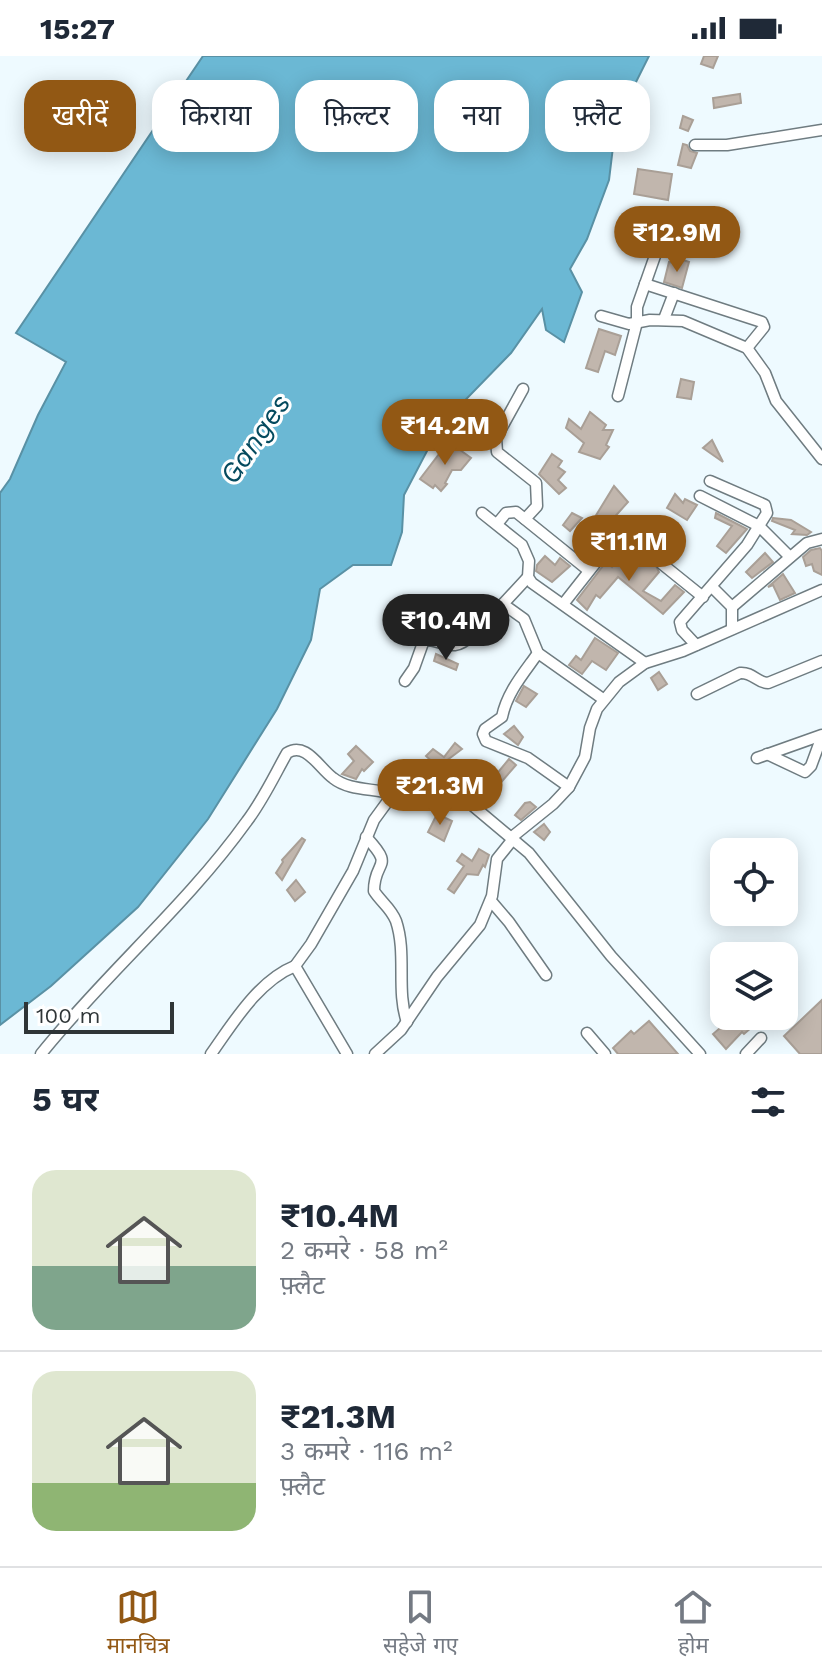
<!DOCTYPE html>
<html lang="hi">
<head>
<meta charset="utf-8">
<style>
  body { margin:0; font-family:"Work Sans","Noto Sans Devanagari",sans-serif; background:#f6f6f7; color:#1f2937; height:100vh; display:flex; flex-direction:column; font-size:30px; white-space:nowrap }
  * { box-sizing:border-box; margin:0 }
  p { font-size:26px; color:#747a83 }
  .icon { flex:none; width:44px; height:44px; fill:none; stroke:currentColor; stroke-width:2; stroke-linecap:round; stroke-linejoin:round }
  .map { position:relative; height:998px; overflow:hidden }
  .side { display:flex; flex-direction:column; background:#fff; flex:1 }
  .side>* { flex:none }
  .hud { position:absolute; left:24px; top:24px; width:774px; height:72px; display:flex; gap:16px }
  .fabs { position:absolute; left:710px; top:782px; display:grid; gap:16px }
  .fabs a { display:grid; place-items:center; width:88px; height:88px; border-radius:16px; background:#fff; box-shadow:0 4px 20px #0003; font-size:40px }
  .scale { position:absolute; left:24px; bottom:20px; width:150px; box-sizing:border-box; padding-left:8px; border:4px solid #2f3537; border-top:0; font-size:22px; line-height:28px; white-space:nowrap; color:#2f3537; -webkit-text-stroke:6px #fff; paint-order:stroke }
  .price { position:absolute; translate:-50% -68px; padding:0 18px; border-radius:28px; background:#925814; color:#fff; font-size:26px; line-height:52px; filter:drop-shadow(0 2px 4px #0008) }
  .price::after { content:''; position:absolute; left:50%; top:48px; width:24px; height:18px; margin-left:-12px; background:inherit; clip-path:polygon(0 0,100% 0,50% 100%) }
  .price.active { background:#222; color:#fff }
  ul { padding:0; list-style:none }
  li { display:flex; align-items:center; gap:24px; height:200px; padding:0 32px }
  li+li { border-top:2px solid #e0e1e3 }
  li span { display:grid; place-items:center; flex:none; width:224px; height:160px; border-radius:24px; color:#555 }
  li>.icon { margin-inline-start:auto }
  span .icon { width:96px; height:96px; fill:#fffc; stroke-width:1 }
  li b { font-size:34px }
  h2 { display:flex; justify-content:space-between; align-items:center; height:96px; padding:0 32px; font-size:34px }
  .chip { padding:0 28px; border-radius:24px; background:#fff; box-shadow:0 4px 20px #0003; font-size:28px; line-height:72px }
  .chip.active { background:#925814; color:#fff }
  .status { display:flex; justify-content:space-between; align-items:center; height:56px; padding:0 40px; background:#fff; direction:ltr }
  .status svg { height:22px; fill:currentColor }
  .tab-bar { display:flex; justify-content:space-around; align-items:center; height:112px; border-top:2px solid #e0e1e3; background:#fff; font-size:22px; color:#747a83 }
  .tab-bar a { display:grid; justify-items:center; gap:4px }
  .tab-bar .active { color:#925814 }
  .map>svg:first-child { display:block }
  .water { fill:#6bb8d4; stroke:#5991a5; stroke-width:2 }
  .building { fill:#c1b6ad; stroke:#a99f96; stroke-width:2 }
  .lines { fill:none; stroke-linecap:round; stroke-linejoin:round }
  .minor-casing { stroke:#6f7c81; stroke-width:13 }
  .minor { stroke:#fff; stroke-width:10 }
  .labels { text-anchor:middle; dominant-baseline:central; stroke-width:6; stroke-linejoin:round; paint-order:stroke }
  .water-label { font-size:28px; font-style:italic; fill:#044a5e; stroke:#fff }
</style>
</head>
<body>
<div class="status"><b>15:27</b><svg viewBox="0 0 49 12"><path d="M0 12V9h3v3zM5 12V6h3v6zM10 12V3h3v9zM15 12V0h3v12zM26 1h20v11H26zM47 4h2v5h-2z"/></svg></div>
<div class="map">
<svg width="822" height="998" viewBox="0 0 822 998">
  <rect width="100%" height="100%" fill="#eefaff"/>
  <!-- water -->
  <polygon class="water" points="203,0 649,0 616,66 609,124 587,183 570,213 582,236 564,286 546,274 542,253 511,297 440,370 404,439 402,476 391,509 353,509 320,533 311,584 277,653 208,763 138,851 51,930 0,969 0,437 10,423 38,359 66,306 16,277"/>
  <!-- building -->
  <g class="building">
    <polygon points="704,0 718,0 713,12 701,8"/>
    <polygon points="740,38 741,47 714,52 713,42"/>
    <polygon points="683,60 693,64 688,75 680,72"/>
    <polygon points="683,88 687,89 690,95 697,97 691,112 678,109"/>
    <polygon points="638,113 672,118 668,144 634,138"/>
    <polygon points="683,204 689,206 682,232 664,226 669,206 679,208"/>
    <polygon points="599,273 621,280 615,299 605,295 598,316 586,312"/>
    <polygon points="681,323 694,326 691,343 677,341"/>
    <polygon points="590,356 606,369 603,374 613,374 606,389 609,391 600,403 579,396 584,387 566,372 569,363 581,373"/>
    <polygon points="483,362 490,367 477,388 472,385"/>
    <polygon points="712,384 723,406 703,392"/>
    <polygon points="446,389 453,394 456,391 471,402 461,414 452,414 445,427 447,428 441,435 435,429 433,432 420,423"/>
    <polygon points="552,398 562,405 558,411 565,416 558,424 566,432 559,438 539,418"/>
    <polygon points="614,430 628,446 610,466 595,461"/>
    <polygon points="675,438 683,447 685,443 697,449 687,464 667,452"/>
    <polygon points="572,457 582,462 570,475 563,469"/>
    <polygon points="716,457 747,473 726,497 717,490 732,470 715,462"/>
    <polygon points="773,462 791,464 811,476 807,479 792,478 795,474 772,465"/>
    <polygon points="820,492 822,495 822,519 814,515 812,508 806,510 803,501 811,494"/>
    <polygon points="644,497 654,506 659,516 643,535 661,545 675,529 684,536 663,558 618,521 600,542 596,539 587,554 577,544 606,506 612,511 616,505 631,516"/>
    <polygon points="765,497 773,506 752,522 746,516"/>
    <polygon points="545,500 555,509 560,502 570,510 552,526 536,515 537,509"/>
    <polygon points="783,518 795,537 780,544 773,529 768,531"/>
    <polygon points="595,582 618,597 606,614 592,605 582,618 569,609 576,600 581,604"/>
    <polygon points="436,598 458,608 456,614 434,605"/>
    <polygon points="659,616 667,628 658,634 651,622"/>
    <polygon points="524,630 537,638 526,651 516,645"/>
    <polygon points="514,670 523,681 518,689 504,678"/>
    <polygon points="455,687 462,693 438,711 426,700 433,693 444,701"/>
    <polygon points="356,690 373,706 364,715 362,713 356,723 342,718 354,705 348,698"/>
    <polygon points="509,703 516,709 497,731 500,734 490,747 478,737 485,727 477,721 483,713 495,720"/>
    <polygon points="530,746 536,751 521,764 515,759 525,747"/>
    <polygon points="437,758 452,765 444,785 428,776"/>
    <polygon points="544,768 550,776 544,784 534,776"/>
    <polygon points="302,782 305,784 282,824 276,817 283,806 282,804"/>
    <polygon points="479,793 489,799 485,811 483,809 478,819 467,818 454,837 448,833 464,810 457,805 462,798 472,805"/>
    <polygon points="296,824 305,836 295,845 287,834"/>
    <polygon points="822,944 822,998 800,998 784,980"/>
    <polygon points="734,960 753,960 758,966 744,978 742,976 726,993 713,978"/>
    <polygon points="649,965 678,998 618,998 613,992 631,975 634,978"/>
  </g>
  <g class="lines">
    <!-- minor casing -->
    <g class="minor-casing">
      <g id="minor">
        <polyline points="695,89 727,89 822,74"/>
        <polyline points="645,228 762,266 764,271 747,292"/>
        <polyline points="601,260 629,268 650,264 683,265 747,292 765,317 776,345 822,403"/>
        <polyline points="664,263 674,237"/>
        <polyline points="523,333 496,382 497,396 536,427 537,450 525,463"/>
        <polyline points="618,340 637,266 637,251 656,197"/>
        <polyline points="700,440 759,470 790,501"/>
        <polyline points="482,457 522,489 529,505 528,521 532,527 645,607"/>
        <polyline points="497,468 506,457 516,456 588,514"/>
        <polyline points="670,489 662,508 703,541"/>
        <polyline points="528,521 503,548 524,563 538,597 603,643"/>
        <polyline points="712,531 732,551 732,573"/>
        <polyline points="564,547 609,490"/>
        <polyline points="732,551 807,487 822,483"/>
        <polyline points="696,589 682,574 680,566 747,489 767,457 765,449 710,425"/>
        <path d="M 538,597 C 524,617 507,636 502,661 L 485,673 L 483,678 L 486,685 L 528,702 L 569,731"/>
        <path d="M 405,625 L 414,612 L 424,584 C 435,583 444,590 455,589 C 469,588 493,558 503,548"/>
        <path d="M 697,638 L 740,617 C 753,616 757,627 768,627 L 822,605"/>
        <polyline points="767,698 805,716 811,710 822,680"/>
        <polyline points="757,702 822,679"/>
        <path d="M 366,781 C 396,813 374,803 374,835 C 381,846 391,852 396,865 C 407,898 396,934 407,966"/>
        <polyline points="512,781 553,748 569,731 585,701 590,672 597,653 619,626 645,607 683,595 822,534"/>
        <polyline points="491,845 509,866 546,919"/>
        <polyline points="587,977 605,998"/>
        <path d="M 41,998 C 106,917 186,850 247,765 C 263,744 274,720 287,697 C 306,685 319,712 333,722 C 349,735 374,732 393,738"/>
        <path d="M 211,998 C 233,967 258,925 295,910"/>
        <polyline points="347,998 295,910 311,888 353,815 374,764 393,738 405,728 421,723 429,723 454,734 529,797 611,900 700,998"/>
        <polyline points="375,998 401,974 437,921 480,869 492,840 497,803 513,783"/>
        <polyline points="746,998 761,982"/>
      </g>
    </g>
    <!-- minor -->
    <use href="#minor" class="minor"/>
  </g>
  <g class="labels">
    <!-- water labels -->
    <g class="water-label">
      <text transform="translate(255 383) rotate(-56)">Ganges</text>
    </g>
  </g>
</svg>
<div class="fabs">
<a><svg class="icon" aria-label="locate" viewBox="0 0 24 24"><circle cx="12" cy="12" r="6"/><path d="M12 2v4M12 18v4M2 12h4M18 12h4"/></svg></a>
<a><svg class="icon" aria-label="layers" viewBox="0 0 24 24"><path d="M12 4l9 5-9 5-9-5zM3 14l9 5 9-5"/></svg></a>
</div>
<div class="scale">100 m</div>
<b class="price" style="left:677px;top:218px">₹12.9M</b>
<b class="price" style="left:445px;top:411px">₹14.2M</b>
<b class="price" style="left:629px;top:527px">₹11.1M</b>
<b class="price active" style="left:446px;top:606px">₹10.4M</b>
<b class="price" style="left:440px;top:771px">₹21.3M</b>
<div class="hud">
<a class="chip active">खरीदें</a>
<a class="chip">किराया</a>
<a class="chip">फ़िल्टर</a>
<a class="chip">नया</a>
<a class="chip">फ़्लैट</a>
</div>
</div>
<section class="side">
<h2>5 घर<svg class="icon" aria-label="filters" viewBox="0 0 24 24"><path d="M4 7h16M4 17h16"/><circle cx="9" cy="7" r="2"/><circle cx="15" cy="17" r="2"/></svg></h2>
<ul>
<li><span style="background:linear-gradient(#dfe7d0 60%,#7fa58c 0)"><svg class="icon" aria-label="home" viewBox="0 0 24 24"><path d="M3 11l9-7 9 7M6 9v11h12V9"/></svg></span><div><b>₹10.4M</b><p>2 कमरे · 58 m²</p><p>फ़्लैट</p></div></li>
<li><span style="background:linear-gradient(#dfe7d0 70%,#8fb573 0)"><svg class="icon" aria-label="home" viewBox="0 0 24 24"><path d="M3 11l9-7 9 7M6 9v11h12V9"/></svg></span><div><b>₹21.3M</b><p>3 कमरे · 116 m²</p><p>फ़्लैट</p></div></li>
</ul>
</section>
<nav class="tab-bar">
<a class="active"><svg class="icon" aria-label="map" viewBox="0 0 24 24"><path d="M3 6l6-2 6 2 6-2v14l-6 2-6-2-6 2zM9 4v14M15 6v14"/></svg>मानचित्र</a>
<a><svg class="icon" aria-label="saved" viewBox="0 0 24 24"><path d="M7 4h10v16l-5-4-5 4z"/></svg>सहेजे गए</a>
<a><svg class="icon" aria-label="home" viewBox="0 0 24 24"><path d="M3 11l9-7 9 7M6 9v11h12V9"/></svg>होम</a>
</nav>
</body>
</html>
